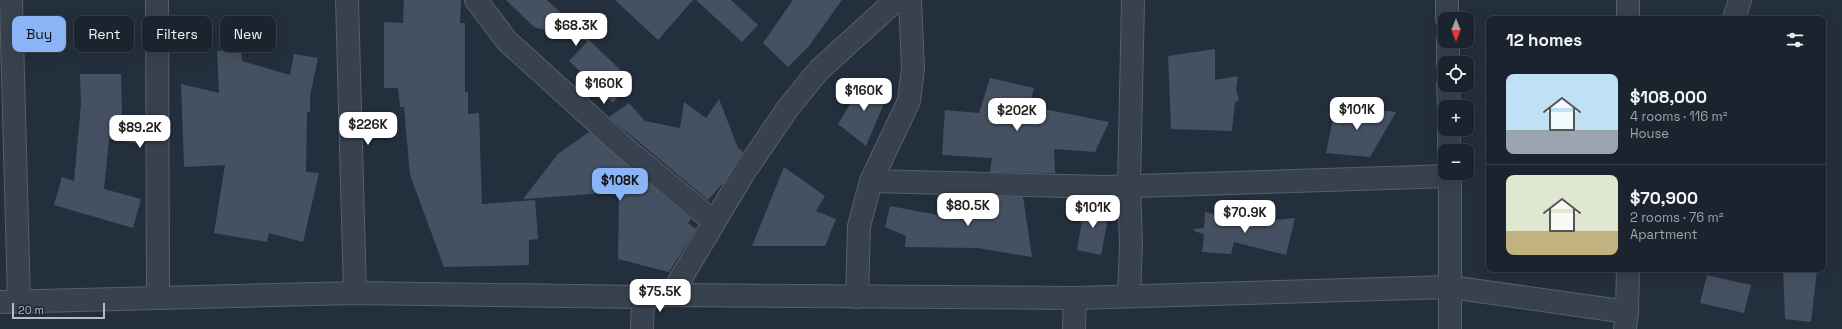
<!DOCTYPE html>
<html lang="en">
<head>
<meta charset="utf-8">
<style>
  body { margin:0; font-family:"Space Grotesk",sans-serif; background:#242b36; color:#f1f3f6; height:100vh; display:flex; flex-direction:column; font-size:15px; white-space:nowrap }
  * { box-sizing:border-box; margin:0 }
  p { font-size:13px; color:#a0a4aa }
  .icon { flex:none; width:22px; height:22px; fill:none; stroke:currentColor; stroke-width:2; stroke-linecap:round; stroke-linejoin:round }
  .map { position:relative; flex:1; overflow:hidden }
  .side { position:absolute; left:1486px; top:16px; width:340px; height:256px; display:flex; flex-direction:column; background:#1b232e; border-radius:8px; box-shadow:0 4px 16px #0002,0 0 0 1px #39404a }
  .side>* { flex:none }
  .top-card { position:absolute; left:12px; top:16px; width:380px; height:36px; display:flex; gap:8px }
  .needle { width:26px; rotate:180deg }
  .fabs { position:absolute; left:1438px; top:12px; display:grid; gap:8px }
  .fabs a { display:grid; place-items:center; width:36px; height:36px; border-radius:8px; background:#1b232e; box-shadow:0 4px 16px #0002,0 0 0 1px #39404a; font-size:20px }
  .scale { position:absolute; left:12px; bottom:10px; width:93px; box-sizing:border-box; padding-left:4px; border:2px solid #b4bcc9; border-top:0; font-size:11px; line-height:14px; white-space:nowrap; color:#b4bcc9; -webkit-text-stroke:3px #1d2633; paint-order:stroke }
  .price { position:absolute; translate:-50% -34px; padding:0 9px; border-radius:8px; background:#fff; color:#222; font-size:13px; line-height:26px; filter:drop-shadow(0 1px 2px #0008) }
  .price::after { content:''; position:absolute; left:50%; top:24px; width:12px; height:9px; margin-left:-6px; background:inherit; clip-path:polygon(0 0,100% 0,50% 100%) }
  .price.current { background:#8ab4f8; color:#111 }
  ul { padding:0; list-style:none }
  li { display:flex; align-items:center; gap:12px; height:100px; padding:0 20px }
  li+li { border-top:1px solid #39404a }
  li span { display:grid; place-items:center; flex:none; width:112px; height:80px; border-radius:8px; color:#555 }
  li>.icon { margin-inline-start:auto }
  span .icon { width:48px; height:48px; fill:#fffc; stroke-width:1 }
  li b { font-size:17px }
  h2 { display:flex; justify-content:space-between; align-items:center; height:48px; padding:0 20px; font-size:17px }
  .pill { padding:0 14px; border-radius:8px; background:#1b232e; box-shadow:0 4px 16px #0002,0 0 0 1px #39404a; font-size:14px; line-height:36px }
  .pill.current { background:#8ab4f8; color:#111 }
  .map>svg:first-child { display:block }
  .building { fill:#455162 }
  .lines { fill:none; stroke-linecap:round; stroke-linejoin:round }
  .minor-casing { stroke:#565f6c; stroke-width:24 }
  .minor { stroke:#38414e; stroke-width:22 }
</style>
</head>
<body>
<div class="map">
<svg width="1842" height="329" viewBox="0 0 1842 329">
  <rect width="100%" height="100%" fill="#242f3e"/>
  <!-- building -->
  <g class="building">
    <polygon points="404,0 461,0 460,23 465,23 465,92 468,92 468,114 479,113 482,204 535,200 538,239 529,240 529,265 444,267 410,175 404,107 400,107 398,88 384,88 384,22 403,23"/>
    <polygon points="506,0 547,0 631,80 613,103 569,61 588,41 534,27"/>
    <polygon points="615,0 693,0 658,40"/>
    <polygon points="696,0 731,0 758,25 742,42"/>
    <polygon points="793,0 842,0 809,46 788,67 763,43"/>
    <polygon points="1215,49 1215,80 1238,76 1236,90 1239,100 1235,102 1232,131 1171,129 1168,56"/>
    <polygon points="241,50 242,61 290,75 294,54 318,58 310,96 310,112 307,112 306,172 319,173 303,242 269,233 267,242 214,233 225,165 184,167 181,84 219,93 217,51"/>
    <polygon points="80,74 121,74 122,116 143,119 139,144 109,139 104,189 141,199 133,228 54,205 62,177 74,181 81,105"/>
    <polygon points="866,78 888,94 866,146 838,124"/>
    <polygon points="990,78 1034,88 1029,106 1109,122 1095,152 1054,149 1055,173 990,172 992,158 942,155 945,110 979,113"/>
    <polygon points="719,99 738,148 743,152 724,182 708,200 609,117 629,103 645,121 680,128 684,102 706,118"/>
    <polygon points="1336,105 1396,112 1370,157 1326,153"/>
    <polygon points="589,132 691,219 688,223 696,229 669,272 618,259 619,192 523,199 558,154"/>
    <polygon points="784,167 825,196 816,211 836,219 825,246 752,246"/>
    <polygon points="986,196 1023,197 1032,257 978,248 905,247 906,236 885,227 890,206 969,221 949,207 984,207"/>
    <polygon points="1085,204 1110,209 1101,255 1077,250"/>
    <polygon points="1205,212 1238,220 1237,224 1295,218 1286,255 1234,242 1231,254 1202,252 1204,234 1194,231 1194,229 1204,228"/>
    <polygon points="1783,269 1817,270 1811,322 1785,319"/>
    <polygon points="1707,275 1751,285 1744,313 1700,303"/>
  </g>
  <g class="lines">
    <!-- minor casing -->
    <g class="minor-casing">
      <g id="minor">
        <polyline points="11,0 19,301"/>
        <polyline points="157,0 158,298"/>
        <polyline points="347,0 355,293"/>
        <polyline points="476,0 507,41 625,148 714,222"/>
        <polyline points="910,0 913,69 909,101 871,181 1105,187 1450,176"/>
        <polyline points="1447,0 1447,19"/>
        <polyline points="1628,0 1628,19"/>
        <polyline points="1734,19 1740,0"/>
        <polyline points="1448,41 1448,63"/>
        <polyline points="1448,85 1449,107"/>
        <polyline points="1449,129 1449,151"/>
        <polyline points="1450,173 1450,329"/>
        <polyline points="671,295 743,174 788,108 819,70 896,0"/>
        <polyline points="1129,296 1131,244 1129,187 1133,0"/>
        <polyline points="857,297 859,226 871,181"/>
        <polyline points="0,302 355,293 643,297 671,295 1075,298 1450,287 1627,312"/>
        <polyline points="642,329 643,297"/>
        <polyline points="1074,329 1075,298"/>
        <polyline points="1625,329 1627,312 1628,269"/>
      </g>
    </g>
    <!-- minor -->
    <use href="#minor" class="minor"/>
  </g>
</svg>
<div class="fabs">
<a><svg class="needle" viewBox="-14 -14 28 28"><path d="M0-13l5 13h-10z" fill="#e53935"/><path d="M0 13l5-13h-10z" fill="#a0a4aa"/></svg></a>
<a><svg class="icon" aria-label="locate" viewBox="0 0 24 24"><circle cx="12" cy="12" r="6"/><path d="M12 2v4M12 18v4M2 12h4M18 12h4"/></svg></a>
<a>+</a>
<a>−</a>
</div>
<div class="scale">20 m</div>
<b class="price" style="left:576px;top:47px">$68.3K</b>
<b class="price" style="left:604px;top:105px">$160K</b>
<b class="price" style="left:864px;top:112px">$160K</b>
<b class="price" style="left:1357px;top:131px">$101K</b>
<b class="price" style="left:1017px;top:132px">$202K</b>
<b class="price" style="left:368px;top:146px">$226K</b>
<b class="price" style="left:140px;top:149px">$89.2K</b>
<b class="price current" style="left:620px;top:202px">$108K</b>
<b class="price" style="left:968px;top:227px">$80.5K</b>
<b class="price" style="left:1093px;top:229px">$101K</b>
<b class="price" style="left:1245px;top:234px">$70.9K</b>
<b class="price" style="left:660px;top:313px">$75.5K</b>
<div class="top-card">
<a class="pill current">Buy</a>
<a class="pill">Rent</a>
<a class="pill">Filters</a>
<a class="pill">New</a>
</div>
<section class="side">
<h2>12 homes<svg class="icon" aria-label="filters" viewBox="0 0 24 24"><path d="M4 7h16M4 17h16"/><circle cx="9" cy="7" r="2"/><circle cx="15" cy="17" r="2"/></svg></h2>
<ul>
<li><span style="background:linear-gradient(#bfe0f5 70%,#9aa5b1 0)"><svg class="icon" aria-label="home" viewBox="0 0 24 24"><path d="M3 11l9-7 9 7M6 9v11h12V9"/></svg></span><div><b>$108,000</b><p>4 rooms · 116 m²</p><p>House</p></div></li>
<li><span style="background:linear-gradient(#dfe7d0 70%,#c2b280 0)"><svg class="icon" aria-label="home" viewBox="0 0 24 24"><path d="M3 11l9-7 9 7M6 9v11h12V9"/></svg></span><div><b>$70,900</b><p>2 rooms · 76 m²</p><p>Apartment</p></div></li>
</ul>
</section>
</div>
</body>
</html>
